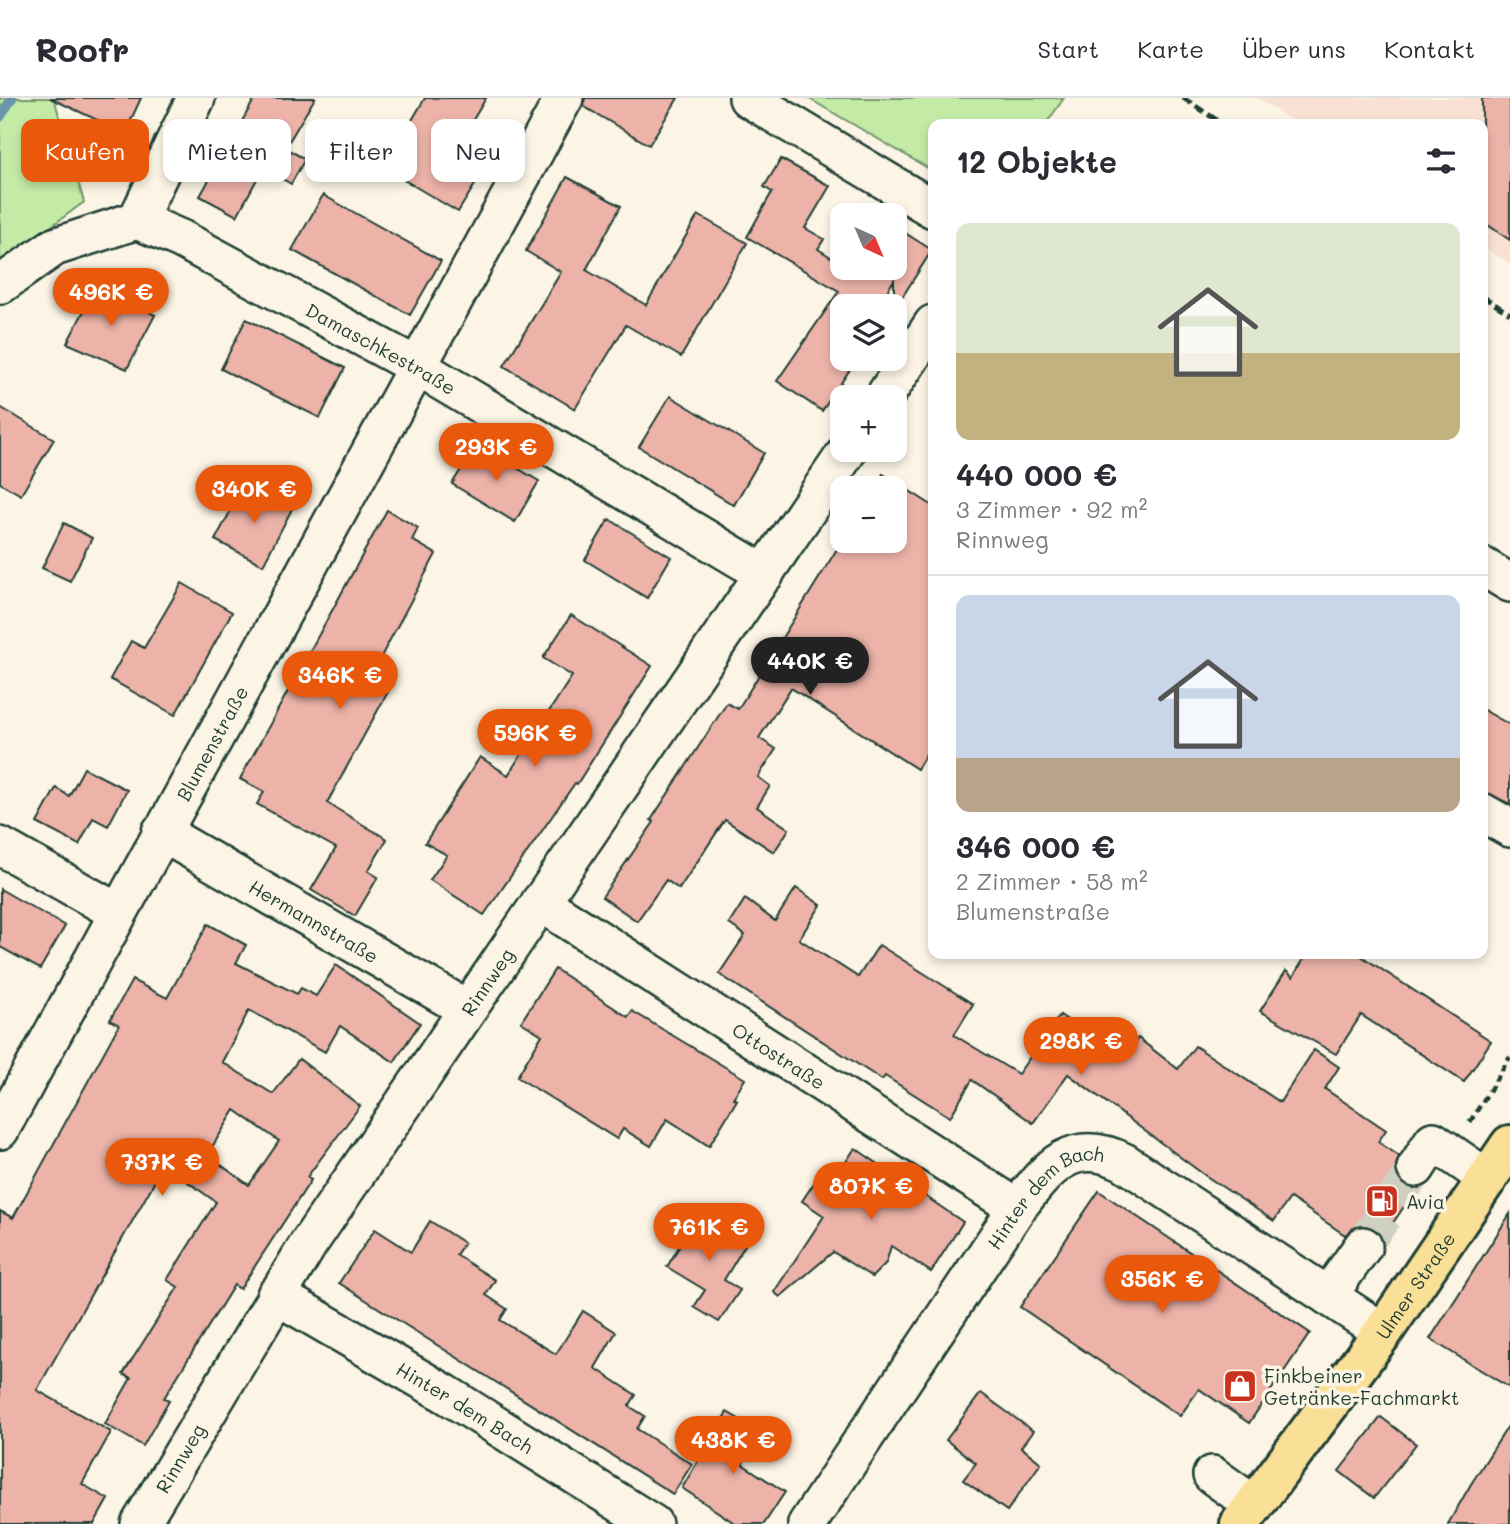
<!DOCTYPE html>
<html lang="de">
<head>
<meta charset="utf-8">
<style>
  body { margin:0; font-family:Mali,sans-serif; background:#f2f2f3; color:#2b2b33; height:100vh; display:flex; flex-direction:column; font-size:26px; white-space:nowrap }
  * { box-sizing:border-box; margin:0 }
  p { font-size:23px; color:#7c7c81 }
  .icon { flex:none; width:38px; height:38px; fill:none; stroke:currentColor; stroke-width:2; stroke-linecap:round; stroke-linejoin:round }
  .map { position:relative; flex:1; overflow:hidden }
  .sheet { position:absolute; left:928px; top:21px; width:560px; height:840px; display:flex; flex-direction:column; background:#fff; border-radius:14px; box-shadow:0 4px 10px #0003 }
  .sheet>* { flex:none }
  .banner { position:absolute; left:21px; top:21px; width:665px; height:63px; display:flex; gap:14px }
  .needle { width:46px; rotate:136deg }
  .tools { position:absolute; left:830px; top:105px; display:grid; gap:14px }
  .tools a { display:grid; place-items:center; width:77px; height:77px; border-radius:14px; background:#fff; box-shadow:0 4px 10px #0003; font-size:35px }
  .price { position:absolute; translate:-50% -60px; padding:0 16px; border-radius:24px; background:#ea580c; color:#fff; font-size:23px; line-height:46px; filter:drop-shadow(0 2px 4px #0008) }
  .price::after { content:''; position:absolute; left:50%; top:42px; width:21px; height:16px; margin-left:-10px; background:inherit; clip-path:polygon(0 0,100% 0,50% 100%) }
  .price.selected { background:#222; color:#fff }
  ul { padding:0; list-style:none }
  li { display:grid; align-content:center; gap:14px; height:371px; padding:0 28px }
  li+li { border-top:2px solid #e1e1e2 }
  li span { display:grid; place-items:center; height:217px; border-radius:14px; color:#555 }
  li>.icon { margin-inline-start:auto }
  span .icon { width:126px; height:126px; fill:#fffc; stroke-width:1 }
  li b { font-size:30px }
  h2 { display:flex; justify-content:space-between; align-items:center; height:84px; padding:0 28px; font-size:30px }
  .chip { padding:0 24px; border-radius:14px; background:#fff; box-shadow:0 4px 10px #0003; font-size:24px; line-height:63px }
  .chip.selected { background:#ea580c; color:#fff }
  header { display:flex; align-items:center; gap:42px; box-sizing:border-box; height:98px; padding:0 35px; background:#fff; border-bottom:2px solid #e1e1e2 }
  header strong { font-size:33px }
  nav { display:flex; gap:38px; margin-inline-start:auto; font-size:24px }
  .map>svg:first-child { display:block }
  .built { fill:#f8e1d3 }
  .green { fill:#c4eba6; stroke:#72946d; stroke-width:2 }
  .lines { fill:none; stroke-linecap:round; stroke-linejoin:round }
  .stream { stroke:#6896aa; stroke-width:10 }
  .building { fill:#edb3a9; stroke:#1f3d34; stroke-width:2; fill-rule:evenodd }
  .minor-tunnel { stroke:#d0d0c2; stroke-width:37; stroke-dasharray:37 18; stroke-linecap:butt }
  .minor-casing { stroke:#1f3d34; stroke-width:42 }
  .major-casing { stroke:#1f3d34; stroke-width:44 }
  .path { stroke:#1f3d34; stroke-width:4.5; stroke-dasharray:7 5; stroke-linecap:butt }
  .minor { stroke:#fcf5e5; stroke-width:37 }
  .major { stroke:#fadf96; stroke-width:38 }
  .rail { stroke:#1f3d34; stroke-width:5; stroke-dasharray:10 5; stroke-linecap:butt }
  .labels { text-anchor:middle; dominant-baseline:central; stroke-width:7; stroke-linejoin:round; paint-order:stroke }
  .street-label { font-size:19px; fill:#1f3d34; stroke:#fcf5e5 }
  .poi-label { font-size:19px; fill:#1f3d34; stroke:#fcf5e5; text-anchor:start }
</style>
</head>
<body>
<header>
<strong>Roofr</strong>
<nav><a>Start</a><a>Karte</a><a>Über uns</a><a>Kontakt</a></nav>
</header>
<div class="map">
<svg width="1510" height="1426" viewBox="0 0 1510 1426">
  <rect width="100%" height="100%" fill="#fcf5e5"/>
  <filter id="ink" filterUnits="userSpaceOnUse"><feTurbulence type="fractalNoise" baseFrequency=".0143" numOctaves="2"/><feDisplacementMap in="SourceGraphic" scale="14" xChannelSelector="R" yChannelSelector="G"/><feConvolveMatrix kernelMatrix="1 2 1 2 8 2 1 2 1" color-interpolation-filters="sRGB"/></filter>
  <g filter="url(#ink)">
    <!-- built -->
    <polygon class="built" points="1257,0 1510,0 1510,166 1482,148 1482,26 1297,26"/>
    <!-- green -->
    <g class="green">
      <polygon points="0,0 54,0 84,104 0,166"/>
      <polygon points="808,0 1064,0 1046,26 933,26 933,73"/>
    </g>
    <g class="lines">
      <!-- stream -->
      <polyline class="stream" points="0,19 12,0"/>
    </g>
    <!-- building -->
    <g class="building">
      <polygon points="50,0 141,0 125,35"/>
      <polygon points="255,0 315,0 285,50 305,61 291,86 263,70 237,118 200,98"/>
      <polygon points="425,0 486,0 449,62 479,80 458,114 384,70"/>
      <polygon points="585,0 678,0 649,47 583,8"/>
      <polygon points="1482,0 1510,0 1510,142 1482,123"/>
      <polygon points="781,61 830,88 805,130 824,141 818,151 842,166 842,170 894,170 894,128 932,152 894,212 894,182 878,208 842,208 842,261 857,261 822,313 777,283 839,193 747,139 772,94 764,89"/>
      <polygon points="567,79 621,108 586,172 646,207 698,117 747,145 681,259 626,227 575,311 504,268 561,174 526,153"/>
      <polygon points="323,97 441,163 410,217 292,152"/>
      <polygon points="97,188 155,217 127,271 67,245"/>
      <polygon points="246,221 345,270 320,320 221,271"/>
      <polygon points="670,298 764,355 734,407 639,349"/>
      <polygon points="0,309 54,341 21,397 0,385"/>
      <polygon points="477,346 539,383 515,424 452,386"/>
      <polygon points="883,376 933,408 933,645 917,671 791,590 759,640 776,651 758,679 770,688 757,709 789,731 774,754 725,722 679,791 666,782 637,823 602,799 654,724 651,722 727,605 738,611 842,443 894,443 894,390 874,390"/>
      <polygon points="245,386 292,411 263,467 215,442"/>
      <polygon points="387,412 418,430 412,442 436,456 369,581 389,592 327,705 387,741 368,773 378,779 355,818 311,792 336,750 257,706 264,694 240,681"/>
      <polygon points="609,421 671,459 647,500 585,462"/>
      <polygon points="64,425 92,440 70,483 42,470"/>
      <polygon points="182,485 232,514 175,617 110,581 131,543 144,550"/>
      <polygon points="571,517 652,568 577,686 575,685 484,817 430,782 447,757 425,745 480,659 508,677 572,578 543,560"/>
      <polygon points="1482,611 1510,627 1510,706 1482,693"/>
      <polygon points="84,670 127,692 108,728 93,720 79,747 37,725 56,690 69,698"/>
      <polygon points="796,790 821,807 799,841 858,879 879,847 973,906 954,937 1018,976 1060,917 1122,961 1138,940 1178,971 1195,948 1280,1004 1314,952 1339,969 1325,991 1386,1032 1378,1044 1399,1058 1395,1070 1398,1080 1405,1088 1416,1091 1382,1141 1376,1131 1365,1127 1355,1129 1345,1137 1290,1100 1274,1123 1203,1076 1068,976 1033,1025 972,982 950,1019 885,978 882,982 719,876 745,837 729,826 745,801 775,823"/>
      <polygon points="0,791 65,828 40,871 0,849"/>
      <path d="M 208,826 L 246,847 L 236,865 L 297,896 L 301,890 L 316,898 L 336,867 L 420,925 L 394,964 L 340,928 L 325,954 L 249,912 L 222,964 L 273,996 L 299,961 L 360,1008 L 307,1079 L 311,1082 L 240,1191 L 234,1187 L 164,1300 L 169,1302 L 143,1348 L 105,1326 L 131,1280 L 123,1276 L 178,1189 L 167,1182 L 216,1104 L 164,1067 L 37,1292 L 111,1334 L 82,1386 L 108,1401 L 94,1426 L 0,1426 L 0,1113 L 13,1120 L 119,927 L 110,922 L 132,882 L 167,900 ZM 235,1012 L 279,1043 L 249,1087 L 207,1057 Z"/>
      <polygon points="1307,856 1358,856 1491,943 1464,984 1361,917 1336,956 1260,913 1286,873 1293,879"/>
      <polygon points="555,871 628,919 632,913 745,981 733,1000 737,1002 709,1048 667,1021 651,1048 623,1031 617,1041 517,979 542,937 521,924"/>
      <polygon points="855,1050 963,1124 931,1174 891,1148 886,1165 872,1179 833,1154 780,1199 774,1194 824,1118 802,1103 818,1079 831,1087"/>
      <polygon points="1099,1093 1310,1235 1249,1325 1199,1291 1180,1318 1020,1209"/>
      <polygon points="700,1113 748,1142 724,1182 740,1192 719,1224 694,1209 705,1192 667,1169"/>
      <polygon points="1510,1116 1510,1290 1430,1241"/>
      <polygon points="430,1123 464,1145 456,1157 495,1182 486,1197 507,1211 500,1222 556,1256 583,1213 616,1234 595,1270 636,1297 629,1308 645,1318 637,1331 692,1366 673,1396 339,1185 375,1131 411,1154"/>
      <polygon points="981,1295 1033,1333 1021,1349 1041,1365 1007,1413 963,1382 976,1365 946,1342"/>
      <polygon points="727,1314 761,1334 742,1366 785,1394 764,1426 736,1426 682,1390"/>
      <polygon points="1381,1319 1416,1346 1374,1400 1339,1373"/>
      <polygon points="1510,1325 1510,1426 1448,1426 1471,1386"/>
    </g>
    <g class="lines">
      <!-- minor-tunnel -->
      <polyline class="minor-tunnel" points="1363,1148 1416,1070"/>
      <!-- minor casing -->
      <g class="minor-casing">
        <g id="minor">
          <polyline points="748,0 933,111"/>
          <path id="s1" d="M 137,122 L 181,141 L 416,268 L 765,476"/>
          <polyline points="0,187 54,149 137,122 196,0"/>
          <polyline points="884,299 933,226"/>
          <polyline points="1482,468 1510,485"/>
          <polyline points="1482,714 1510,730"/>
          <path id="s2" d="M 161,734 L 467,911"/>
          <polyline points="0,748 117,814"/>
          <path id="s3" d="M 540,804 L 1017,1110"/>
          <path id="s4" d="M 0,1032 L 564,0"/>
          <polyline points="1416,1070 1433,1043 1488,1081"/>
          <path id="s5" d="M 276,1197 L 446,1296 L 653,1426"/>
          <polyline points="1328,1198 1363,1148"/>
          <polyline points="1212,1377 1254,1407"/>
          <path id="s6" d="M 140,1426 L 309,1145 L 848,352"/>
          <path id="s7" d="M 807,1426 L 1017,1110 C 1048,1070 1071,1038 1124,1064 L 1383,1234"/>
        </g>
      </g>
      <!-- major casing -->
      <g class="major-casing">
        <g id="major">
          <path id="s8" d="M 1240,1426 L 1383,1234 L 1510,1047"/>
        </g>
      </g>
      <!-- path -->
      <polyline class="path" points="1470,1024 1510,959"/>
      <!-- minor -->
      <use href="#minor" class="minor"/>
      <!-- major -->
      <use href="#major" class="major"/>
      <!-- rail -->
      <g class="rail">
        <polyline points="1183,0 1223,26"/>
        <polyline points="1482,198 1510,216"/>
      </g>
    </g>
  </g>
  <!-- icons -->
  <defs>
    <g id="fuel-square" transform="scale(1.75)"><rect x="-9" y="-9" width="18" height="18" rx="4" fill="#c8321e" stroke="#fcf5e5"/><path d="M-5.5-6h7V0h2V4h1.3V-2.5L3-4.5l.8-.8L6-3V5H2.5V1h-1V6h-7ZM-4.2-4.7v3.2H.2V-4.7Z" fill="#fff"/></g>
    <g id="shop-square" transform="scale(1.75)"><rect x="-9" y="-9" width="18" height="18" rx="4" fill="#c8321e" stroke="#fcf5e5"/><path d="M-5-2.5h2.3a2.7 3.5 0 0 1 5.4 0H5L5.5 6h-11ZM-1.5-2.5h3a1.5 2.3 0 0 0-3 0Z" fill="#fff"/></g>
  </defs>
  <g fill-rule="evenodd">
    <use href="#fuel-square" x="1382" y="1103"/>
    <use href="#shop-square" x="1240" y="1288"/>
  </g>
  <g class="labels">
    <!-- street labels -->
    <g class="street-label">
      <text stroke="none"><textPath href="#s1" startOffset="276">Damaschkestraße</textPath></text>
      <text stroke="none"><textPath href="#s4" startOffset="441">Blumenstraße</textPath></text>
      <text stroke="none"><textPath href="#s2" startOffset="177">Hermannstraße</textPath></text>
      <text stroke="none"><textPath href="#s6" startOffset="644">Rinnweg</textPath></text>
      <text stroke="none"><textPath href="#s3" startOffset="284">Ottostraße</textPath></text>
      <text stroke="none"><textPath href="#s7" startOffset="411">Hinter dem Bach</textPath></text>
      <text stroke="none"><textPath href="#s8" startOffset="296">Ulmer Straße</textPath></text>
      <text stroke="none"><textPath href="#s5" startOffset="220">Hinter dem Bach</textPath></text>
      <text stroke="none"><textPath href="#s6" startOffset="77">Rinnweg</textPath></text>
    </g>
    <!-- poi labels -->
    <g class="poi-label">
      <text x="1406" y="1103">Avia</text>
      <text x="1264" y="1277">Finkbeiner<tspan x="1264" dy="22">Getränke-Fachmarkt</tspan></text>
    </g>
  </g>
</svg>
<div class="tools">
<a><svg class="needle" viewBox="-14 -14 28 28"><path d="M0-13l5 13h-10z" fill="#e53935"/><path d="M0 13l5-13h-10z" fill="#7c7c81"/></svg></a>
<a><svg class="icon" aria-label="layers" viewBox="0 0 24 24"><path d="M12 4l9 5-9 5-9-5zM3 14l9 5 9-5"/></svg></a>
<a>+</a>
<a>−</a>
</div>
<b class="price" style="left:111px;top:230px">496K €</b>
<b class="price" style="left:496px;top:385px">293K €</b>
<b class="price" style="left:254px;top:427px">340K €</b>
<b class="price selected" style="left:810px;top:599px">440K €</b>
<b class="price" style="left:340px;top:613px">346K €</b>
<b class="price" style="left:535px;top:671px">596K €</b>
<b class="price" style="left:1081px;top:979px">298K €</b>
<b class="price" style="left:162px;top:1100px">737K €</b>
<b class="price" style="left:871px;top:1124px">807K €</b>
<b class="price" style="left:709px;top:1165px">761K €</b>
<b class="price" style="left:1162px;top:1217px">356K €</b>
<b class="price" style="left:733px;top:1378px">438K €</b>
<div class="banner">
<a class="chip selected">Kaufen</a>
<a class="chip">Mieten</a>
<a class="chip">Filter</a>
<a class="chip">Neu</a>
</div>
<section class="sheet">
<h2>12 Objekte<svg class="icon" aria-label="filters" viewBox="0 0 24 24"><path d="M4 7h16M4 17h16"/><circle cx="9" cy="7" r="2"/><circle cx="15" cy="17" r="2"/></svg></h2>
<ul>
<li><span style="background:linear-gradient(#dfe7d0 60%,#c2b280 0)"><svg class="icon" aria-label="home" viewBox="0 0 24 24"><path d="M3 11l9-7 9 7M6 9v11h12V9"/></svg></span><div><b>440 000 €</b><p>3 Zimmer · 92 m²</p><p>Rinnweg</p></div></li>
<li><span style="background:linear-gradient(#c9d6e8 75%,#b9a48a 0)"><svg class="icon" aria-label="home" viewBox="0 0 24 24"><path d="M3 11l9-7 9 7M6 9v11h12V9"/></svg></span><div><b>346 000 €</b><p>2 Zimmer · 58 m²</p><p>Blumenstraße</p></div></li>
</ul>
</section>
</div>
</body>
</html>
